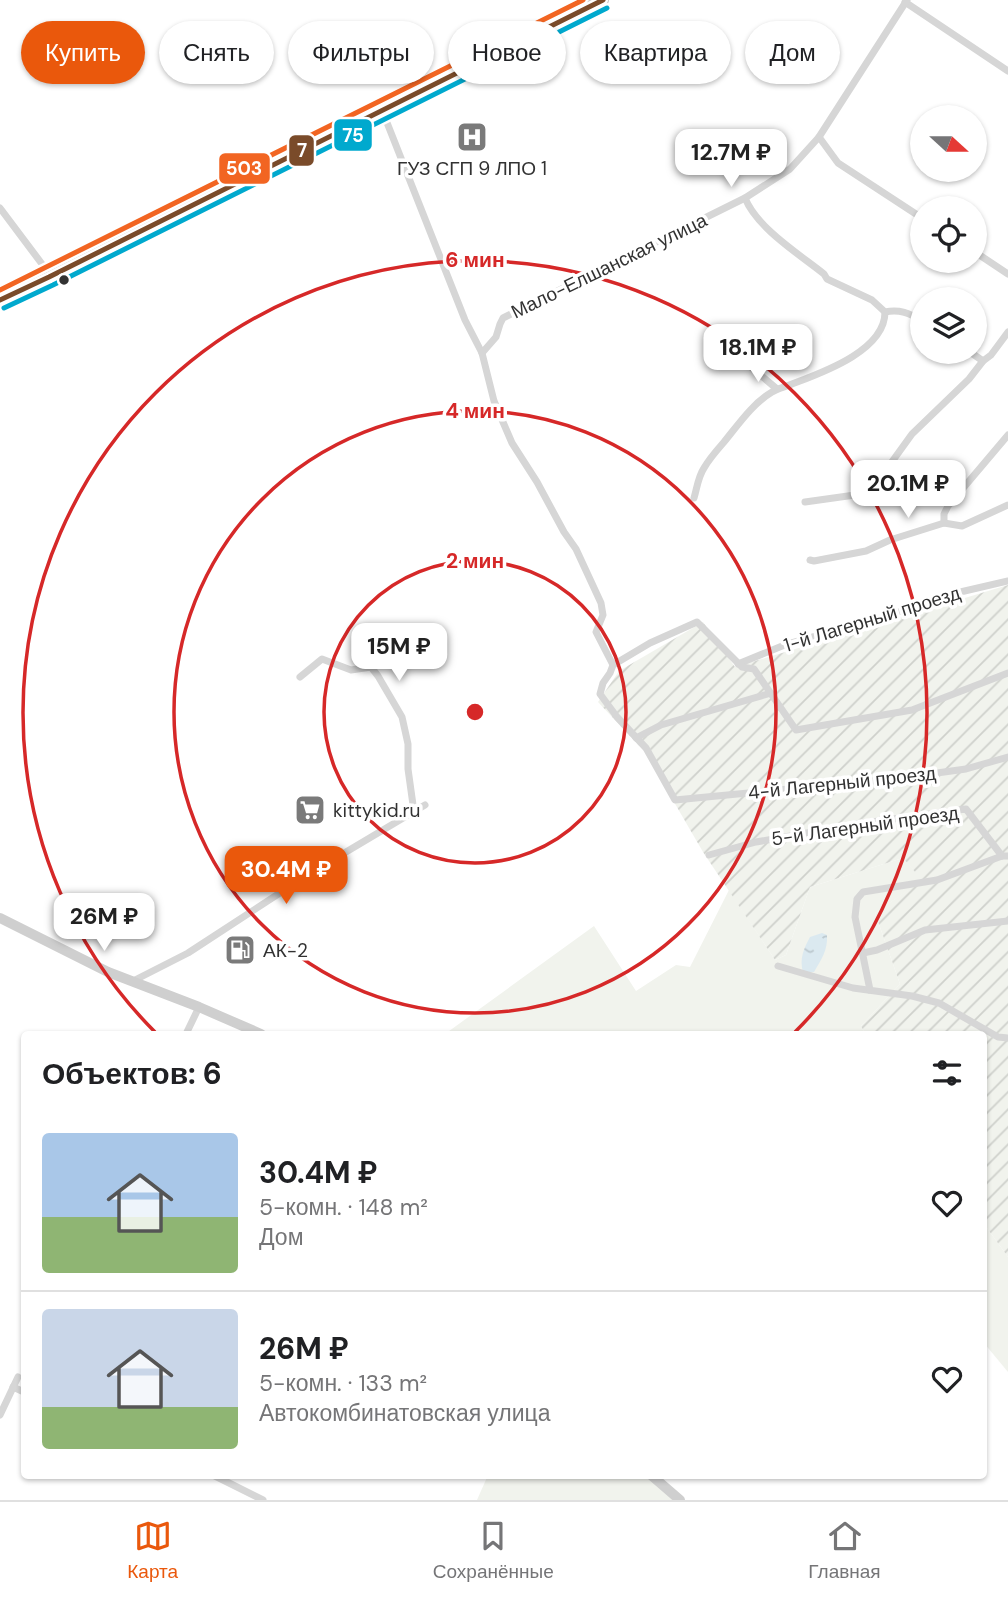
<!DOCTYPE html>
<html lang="ru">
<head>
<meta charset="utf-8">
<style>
  body { margin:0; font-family:"DM Sans",sans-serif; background:#f2f2f2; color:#202124; height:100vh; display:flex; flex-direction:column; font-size:26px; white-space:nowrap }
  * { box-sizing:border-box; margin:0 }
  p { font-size:23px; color:#757577 }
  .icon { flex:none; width:38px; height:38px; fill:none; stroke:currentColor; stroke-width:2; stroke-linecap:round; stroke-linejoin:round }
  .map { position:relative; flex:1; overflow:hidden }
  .drawer { position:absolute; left:21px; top:1031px; width:966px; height:448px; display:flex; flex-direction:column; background:#fff; border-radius:7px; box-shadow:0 2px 5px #0004 }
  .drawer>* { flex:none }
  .guide { position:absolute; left:21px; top:21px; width:966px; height:63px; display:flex; gap:14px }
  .needle { width:46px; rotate:111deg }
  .tools { position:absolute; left:910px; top:105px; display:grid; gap:14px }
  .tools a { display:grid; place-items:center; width:77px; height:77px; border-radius:50%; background:#fff; box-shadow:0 2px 5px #0004; font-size:35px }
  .price { position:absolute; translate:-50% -60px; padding:0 16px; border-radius:14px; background:#fff; color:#222; font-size:23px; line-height:46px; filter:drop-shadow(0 2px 4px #0008) }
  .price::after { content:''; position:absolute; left:50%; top:42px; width:21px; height:16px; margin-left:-10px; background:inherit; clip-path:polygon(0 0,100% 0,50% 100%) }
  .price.selected { background:#ea580c; color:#fff }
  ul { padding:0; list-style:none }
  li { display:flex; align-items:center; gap:21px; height:175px; padding:0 21px }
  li+li { border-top:2px solid #e0e0e0 }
  li span { display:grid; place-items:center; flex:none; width:196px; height:140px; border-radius:7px; color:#555 }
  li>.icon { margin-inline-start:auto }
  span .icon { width:84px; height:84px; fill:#fffc; stroke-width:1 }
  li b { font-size:30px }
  h2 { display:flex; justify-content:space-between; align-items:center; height:84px; padding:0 21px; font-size:30px }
  .pill { padding:0 24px; border-radius:32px; background:#fff; box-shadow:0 2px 5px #0004; font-size:24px; line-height:63px }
  .pill.selected { background:#ea580c; color:#fff }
  .tab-bar { display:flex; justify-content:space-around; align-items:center; height:98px; border-top:2px solid #e0e0e0; background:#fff; font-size:19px; color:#757577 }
  .tab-bar a { display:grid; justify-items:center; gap:4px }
  .tab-bar .selected { color:#ea580c }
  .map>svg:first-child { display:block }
  .grass { fill:#f1f3ed }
  .garden { fill:url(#garden-furrows) }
  .water { fill:url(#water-ripples) }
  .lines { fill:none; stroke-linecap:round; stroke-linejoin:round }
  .street { stroke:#d6d6d6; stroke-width:7 }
  .secondary { stroke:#cfcfcf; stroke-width:10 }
  .primary { stroke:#c9c9c9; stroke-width:12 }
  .bus-1-casing { stroke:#fff; stroke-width:10 }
  .bus-2-casing { stroke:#fff; stroke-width:10 }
  .bus-3-casing { stroke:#fff; stroke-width:10 }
  .bus-1 { stroke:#7a4b2a; stroke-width:5 }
  .bus-2 { stroke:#00a9ce; stroke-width:5 }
  .bus-3 { stroke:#f26522; stroke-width:5 }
  .ring { fill:none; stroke:#d62828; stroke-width:3.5 }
  .bus-dot { fill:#323232; stroke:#fff; stroke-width:2.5 }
  .labels { text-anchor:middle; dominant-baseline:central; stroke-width:7; stroke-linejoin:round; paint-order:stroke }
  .poi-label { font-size:19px; fill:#323232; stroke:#fff; text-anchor:start }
  .street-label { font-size:19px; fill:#323232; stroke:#fff }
  .centre { fill:#d62828; stroke:#fff; stroke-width:3.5 }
  .ring-label { font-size:21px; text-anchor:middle; font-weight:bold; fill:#d62828; stroke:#fff; stroke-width:7; stroke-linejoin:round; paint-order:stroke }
  .line-badge { stroke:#fff; stroke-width:2.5 }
  .badge-label { font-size:19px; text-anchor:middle; font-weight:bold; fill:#fff }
</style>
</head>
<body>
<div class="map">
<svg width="1008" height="1500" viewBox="0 0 1008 1500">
  <defs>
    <pattern id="garden-furrows" width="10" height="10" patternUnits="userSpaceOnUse" patternTransform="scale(1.75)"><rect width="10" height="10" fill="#f1f3ed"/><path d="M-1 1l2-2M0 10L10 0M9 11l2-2" fill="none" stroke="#cfd1cc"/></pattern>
    <pattern id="water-ripples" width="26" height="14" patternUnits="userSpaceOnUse" patternTransform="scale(1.75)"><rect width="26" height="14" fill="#dbe9f0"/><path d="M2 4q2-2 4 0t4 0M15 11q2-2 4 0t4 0" fill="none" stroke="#bcc8ce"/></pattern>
  </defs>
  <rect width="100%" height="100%" fill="#fff"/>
  <!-- grass -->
  <g class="grass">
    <polygon points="903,858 923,880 875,913 900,984 861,1026 865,1034 445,1034 594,926 636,991 676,965 690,967 729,890 775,960 786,955 810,887"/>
    <polygon points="984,1224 1008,1257 1008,1372 984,1343"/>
    <polygon points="488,1475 651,1475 680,1500 477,1500"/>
  </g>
  <!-- garden -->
  <polygon class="garden" points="1008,585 1008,1257 984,1224 984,1034 865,1034 861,1026 900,984 875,913 922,880 903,858 810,887 786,955 775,960 703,852 645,752 598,702 619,671 703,622 735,667"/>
  <!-- water -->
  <path class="water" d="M 822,933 L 827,935 C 828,950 821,960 814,972 L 803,972 C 799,959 804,948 810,937 Z"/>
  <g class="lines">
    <!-- street -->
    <g class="street">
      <polyline points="905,2 1008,71"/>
      <polyline points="382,110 465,320 482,353 494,401 512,443 537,482 564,532 576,549 601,603 603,615 596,632 613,665"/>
      <polyline points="819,137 838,163 922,218"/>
      <path d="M 745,198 C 757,228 799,254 824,274 L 827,279 L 872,300 L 885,312 C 899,309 910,313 922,321"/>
      <polyline points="0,208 45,268 49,277"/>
      <polyline points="975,252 1008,274"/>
      <polyline points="970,352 983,361"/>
      <polyline points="482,353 496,337 500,324 503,318 745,198 790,169 819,137 907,0"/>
      <polyline points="751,367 777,389"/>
      <path d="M 694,498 C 697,488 698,477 704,468 C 709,459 717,450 724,442 C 738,425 752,404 772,392 C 778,388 785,387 792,384 C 821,373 885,351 885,312"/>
      <polyline points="805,502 862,494 873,488 912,434 969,379 983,361 991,355 1008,332"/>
      <polyline points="944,523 944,514 948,506 1008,435"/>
      <polyline points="810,560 814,561 866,551 890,540 944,523 962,526 1008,505"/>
      <polyline points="738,664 787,644 880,618 956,593 1008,581"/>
      <polyline points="1008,673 912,710 796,730 754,669 742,667 697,622 650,643 613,665 610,673 603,683 600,694 617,717 646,748 675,800 893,779 966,769 1008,757"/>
      <polyline points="300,677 322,659 351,670 371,667 378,676 402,717 408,744 408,769 414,812"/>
      <polyline points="636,738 661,725 771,693"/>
      <polyline points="709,855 756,842 857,824 966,809 1002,856"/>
      <polyline points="863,953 877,950 925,930 1008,921"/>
      <polyline points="778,966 853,988 912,996 939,1003 998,1037 1008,1038"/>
      <polyline points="133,981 188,953 309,874 425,805"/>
      <polyline points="870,990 855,917 857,899 863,892 937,880 1002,856 1008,856"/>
      <polyline points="186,1034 199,1007"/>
      <polyline points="13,1387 24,1392"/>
      <polyline points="0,1415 18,1377"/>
      <polyline points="213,1475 263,1500"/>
    </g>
    <!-- secondary -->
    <g class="secondary">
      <polyline points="0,918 108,972 199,1007 261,1034"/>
      <polyline points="651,1475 680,1500"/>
    </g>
    <!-- primary -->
    <polyline class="primary" points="0,300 49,277 603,0"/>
    <!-- bus-1 casing -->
    <g class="bus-1-casing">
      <polyline id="bus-1" points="0,300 49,277 603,0"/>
    </g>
    <!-- bus-2 casing -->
    <g class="bus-2-casing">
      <polyline id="bus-2" points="4,308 53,285 607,8"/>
    </g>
    <!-- bus-3 casing -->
    <g class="bus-3-casing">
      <polyline id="bus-3" points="0,290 583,0"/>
    </g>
    <!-- bus-1 -->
    <use href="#bus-1" class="bus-1"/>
    <!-- bus-2 -->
    <use href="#bus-2" class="bus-2"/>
    <!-- bus-3 -->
    <use href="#bus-3" class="bus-3"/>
  </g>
  <!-- distance rings -->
  <g class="ring">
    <circle cx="475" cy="712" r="151"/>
    <circle cx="475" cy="712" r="301"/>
    <path d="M155 1032A452 452 0 1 1 795 1032"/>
  </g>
  <!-- icons -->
  <defs>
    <g id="hospital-square" transform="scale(1.575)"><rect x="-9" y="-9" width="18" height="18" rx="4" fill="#7a7a7a" stroke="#fff"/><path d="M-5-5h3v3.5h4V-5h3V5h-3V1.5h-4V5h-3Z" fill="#fff"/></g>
    <g id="supermarket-square" transform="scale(1.575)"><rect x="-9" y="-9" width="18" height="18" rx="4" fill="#7a7a7a" stroke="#fff"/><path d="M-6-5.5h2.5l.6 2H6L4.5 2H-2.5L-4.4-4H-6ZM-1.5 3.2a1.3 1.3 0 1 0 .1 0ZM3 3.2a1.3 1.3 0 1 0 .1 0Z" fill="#fff"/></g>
    <g id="fuel-square" transform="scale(1.575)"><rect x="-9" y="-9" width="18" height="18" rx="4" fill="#7a7a7a" stroke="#fff"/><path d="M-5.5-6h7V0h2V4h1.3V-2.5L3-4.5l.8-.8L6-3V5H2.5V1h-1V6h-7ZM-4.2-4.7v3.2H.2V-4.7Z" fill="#fff"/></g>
  </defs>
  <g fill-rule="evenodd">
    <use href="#hospital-square" x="472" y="137"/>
    <use href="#supermarket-square" x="310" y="810"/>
    <use href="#fuel-square" x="240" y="950"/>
  </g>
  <!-- markers -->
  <circle class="bus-dot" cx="64" cy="280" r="6"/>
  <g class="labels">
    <!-- poi labels -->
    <g class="poi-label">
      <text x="472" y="168" text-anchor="middle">ГУЗ СГП 9 ЛПО 1</text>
      <text x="333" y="810">kittykid.ru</text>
      <text x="263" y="950">АК-2</text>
    </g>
    <!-- street labels -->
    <g class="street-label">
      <text transform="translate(609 266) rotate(-26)">Мало-Елшанская улица</text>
      <text transform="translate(872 619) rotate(-17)">1-й Лагерный проезд</text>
      <text transform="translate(842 783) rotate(-6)">4-й Лагерный проезд</text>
      <text transform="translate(865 826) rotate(-8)">5-й Лагерный проезд</text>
    </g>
  </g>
  <circle cx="475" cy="712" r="10" class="centre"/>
  <g class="ring-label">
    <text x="475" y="267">6 мин</text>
    <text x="475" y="418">4 мин</text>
    <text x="475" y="568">2 мин</text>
  </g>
  <g class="line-badge">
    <rect x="333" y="118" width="40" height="34" rx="7" fill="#00a9ce"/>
    <rect x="288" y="134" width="27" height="33" rx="7" fill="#7a4b2a"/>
    <rect x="218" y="152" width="53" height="33" rx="7" fill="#f26522"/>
  </g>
  <g class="badge-label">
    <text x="353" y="142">75</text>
    <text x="302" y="157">7</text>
    <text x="244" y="175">503</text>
  </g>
</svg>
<div class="tools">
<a><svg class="needle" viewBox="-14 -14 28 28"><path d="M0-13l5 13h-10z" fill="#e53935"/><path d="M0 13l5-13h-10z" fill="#757577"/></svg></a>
<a><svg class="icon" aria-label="locate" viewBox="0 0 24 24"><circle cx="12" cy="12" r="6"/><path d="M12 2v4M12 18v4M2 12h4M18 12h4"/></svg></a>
<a><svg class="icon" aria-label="layers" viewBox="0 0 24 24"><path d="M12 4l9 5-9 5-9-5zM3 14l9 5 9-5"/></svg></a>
</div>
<b class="price" style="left:731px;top:189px">12.7M ₽</b>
<b class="price" style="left:758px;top:384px">18.1M ₽</b>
<b class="price" style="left:908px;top:520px">20.1M ₽</b>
<b class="price" style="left:399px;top:683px">15M ₽</b>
<b class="price selected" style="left:286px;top:906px">30.4M ₽</b>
<b class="price" style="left:104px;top:953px">26M ₽</b>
<div class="guide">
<a class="pill selected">Купить</a>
<a class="pill">Снять</a>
<a class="pill">Фильтры</a>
<a class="pill">Новое</a>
<a class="pill">Квартира</a>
<a class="pill">Дом</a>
</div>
<section class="drawer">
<h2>Объектов: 6<svg class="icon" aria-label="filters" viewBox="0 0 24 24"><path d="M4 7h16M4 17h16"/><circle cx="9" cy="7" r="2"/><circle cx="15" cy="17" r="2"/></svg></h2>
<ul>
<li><span style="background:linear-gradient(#a9c7e8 60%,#8fb573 0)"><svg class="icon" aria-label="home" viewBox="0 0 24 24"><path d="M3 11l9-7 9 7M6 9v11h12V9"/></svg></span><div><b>30.4M ₽</b><p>5-комн. · 148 m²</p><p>Дом</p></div><svg class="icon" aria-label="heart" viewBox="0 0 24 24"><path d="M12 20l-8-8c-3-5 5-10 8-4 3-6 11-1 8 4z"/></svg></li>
<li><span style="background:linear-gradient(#c9d6e8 70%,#8fb573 0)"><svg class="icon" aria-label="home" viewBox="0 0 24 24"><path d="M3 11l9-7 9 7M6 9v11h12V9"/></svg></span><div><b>26M ₽</b><p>5-комн. · 133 m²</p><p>Автокомбинатовская улица</p></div><svg class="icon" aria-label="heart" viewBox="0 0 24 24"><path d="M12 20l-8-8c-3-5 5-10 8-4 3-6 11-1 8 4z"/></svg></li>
</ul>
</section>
</div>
<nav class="tab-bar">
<a class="selected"><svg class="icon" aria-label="map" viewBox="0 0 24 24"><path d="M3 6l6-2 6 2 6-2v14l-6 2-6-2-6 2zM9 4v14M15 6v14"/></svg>Карта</a>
<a><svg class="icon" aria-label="saved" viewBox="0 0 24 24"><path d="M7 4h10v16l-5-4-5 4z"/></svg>Сохранённые</a>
<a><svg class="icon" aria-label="home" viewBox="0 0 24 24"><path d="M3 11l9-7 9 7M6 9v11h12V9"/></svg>Главная</a>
</nav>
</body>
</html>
